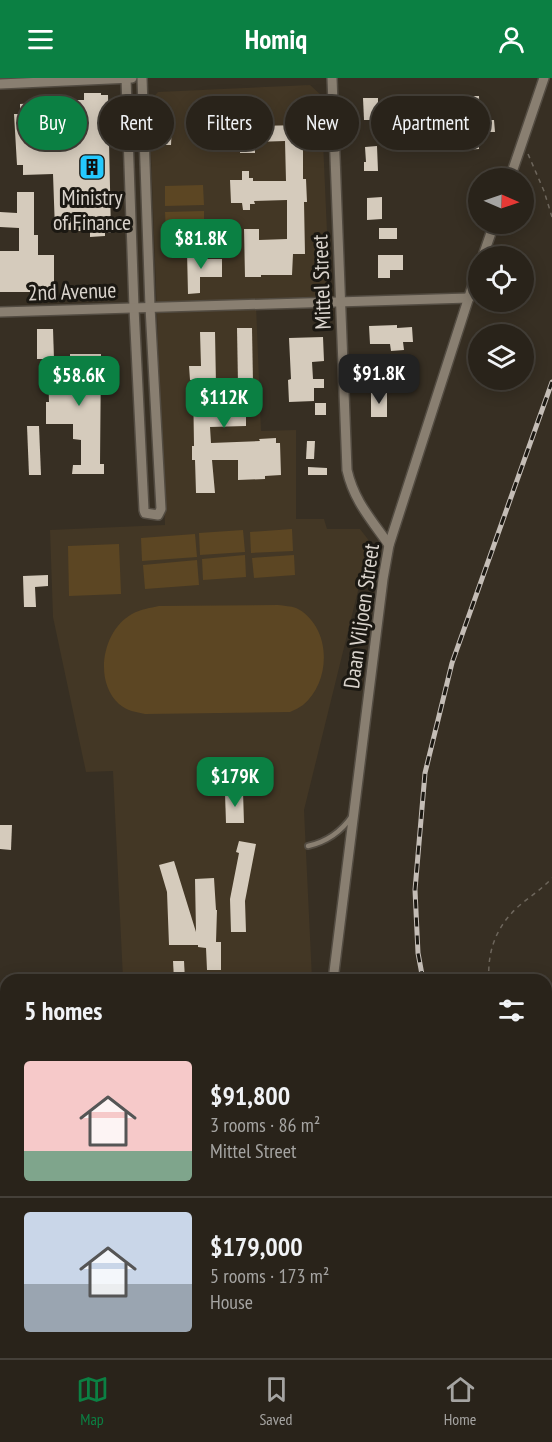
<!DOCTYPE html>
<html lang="en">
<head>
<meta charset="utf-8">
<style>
  body { margin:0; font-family:"PT Sans Narrow",sans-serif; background:#312b23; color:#f1f3f6; height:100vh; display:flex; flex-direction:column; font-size:22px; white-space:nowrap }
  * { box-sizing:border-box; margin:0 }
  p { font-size:20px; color:#a5a4a2 }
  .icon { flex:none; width:33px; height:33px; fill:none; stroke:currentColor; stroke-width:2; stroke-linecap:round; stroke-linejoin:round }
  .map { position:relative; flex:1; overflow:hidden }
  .sheet { position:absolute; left:0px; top:896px; width:552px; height:386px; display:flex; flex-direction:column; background:#29231a; border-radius:18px 18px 0 0; box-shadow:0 3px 15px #0003,0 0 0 2px #454039 }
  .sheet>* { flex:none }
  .hud { position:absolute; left:18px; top:18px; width:516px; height:54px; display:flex; gap:12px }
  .needle { width:39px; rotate:92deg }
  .tools { position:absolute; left:468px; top:90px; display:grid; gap:12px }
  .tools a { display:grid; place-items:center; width:66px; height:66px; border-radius:50%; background:#29231a; box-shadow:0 3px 15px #0003,0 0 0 2px #454039; font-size:30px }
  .price { position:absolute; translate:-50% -51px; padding:0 14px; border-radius:12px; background:#0b8043; color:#fff; font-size:20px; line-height:39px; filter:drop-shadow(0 2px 3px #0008) }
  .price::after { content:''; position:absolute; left:50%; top:36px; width:18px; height:14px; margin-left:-9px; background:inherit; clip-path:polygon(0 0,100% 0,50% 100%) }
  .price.on { background:#222; color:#fff }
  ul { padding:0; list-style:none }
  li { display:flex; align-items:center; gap:18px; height:150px; padding:0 24px }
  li+li { border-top:2px solid #454039 }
  li span { display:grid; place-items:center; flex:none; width:168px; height:120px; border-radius:6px; color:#555 }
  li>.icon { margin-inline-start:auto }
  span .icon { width:72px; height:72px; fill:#fffc; stroke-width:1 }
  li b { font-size:26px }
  h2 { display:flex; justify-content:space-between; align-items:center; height:72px; padding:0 24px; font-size:26px }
  .tag { padding:0 21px; border-radius:27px; background:#29231a; box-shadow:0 3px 15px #0003,0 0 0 2px #454039; font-size:21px; line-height:54px }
  .tag.on { background:#0b8043; color:#fff }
  header { display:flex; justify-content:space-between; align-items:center; height:78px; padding:0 24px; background:#0b8043; color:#fff; font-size:27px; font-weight:800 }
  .tab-bar { display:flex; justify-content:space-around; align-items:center; height:84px; border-top:2px solid #454039; background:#29231a; font-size:16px; color:#a5a4a2 }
  .tab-bar a { display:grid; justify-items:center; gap:3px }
  .tab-bar .on { color:#0b8043 }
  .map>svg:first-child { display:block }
  .built { fill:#433725 }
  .green { fill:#5c4623 }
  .building { fill:#d5cbbc }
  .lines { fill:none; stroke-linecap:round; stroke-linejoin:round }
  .lane-casing { stroke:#534c42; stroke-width:8 }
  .street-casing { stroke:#534c42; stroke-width:12 }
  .secondary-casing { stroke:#534c42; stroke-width:15 }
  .highway-casing { stroke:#534c42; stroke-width:20 }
  .path { stroke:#6d665c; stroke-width:1.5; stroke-dasharray:4.5 4.5; stroke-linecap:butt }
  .lane { stroke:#897f71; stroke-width:4.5 }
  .street { stroke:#897f71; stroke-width:9 }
  .secondary { stroke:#897f71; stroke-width:12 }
  .highway { stroke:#c69138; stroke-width:16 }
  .rail-casing { stroke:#c4bdb6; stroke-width:5 }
  .rail { stroke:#1b1812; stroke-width:3; stroke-dasharray:9; stroke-linecap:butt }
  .labels { text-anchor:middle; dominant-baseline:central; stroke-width:6; stroke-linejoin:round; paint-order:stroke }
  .poi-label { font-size:22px; fill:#d9d3cc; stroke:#1b1812 }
  .street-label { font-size:22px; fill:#d9d3cc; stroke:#1b1812 }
</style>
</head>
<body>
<header><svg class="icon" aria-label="menu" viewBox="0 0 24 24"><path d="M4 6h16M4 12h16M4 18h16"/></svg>Homiq<svg class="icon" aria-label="person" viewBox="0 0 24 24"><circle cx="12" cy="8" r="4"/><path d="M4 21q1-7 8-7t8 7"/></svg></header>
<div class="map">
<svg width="552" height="1280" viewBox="0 0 552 1280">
  <rect width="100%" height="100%" fill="#372f23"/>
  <!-- built -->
  <polygon class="built" points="310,7 321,17 330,223 256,227 261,353 296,352 296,441 324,441 327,451 360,451 370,464 304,732 312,901 123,901 113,693 86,694 53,539 50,452 165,447 149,24 158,14"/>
  <!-- green -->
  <g class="green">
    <polygon points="203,107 204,127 165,128 165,108"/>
    <polygon points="204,133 204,154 166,155 165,134"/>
    <polygon points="292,451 293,473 251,475 250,454"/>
    <polygon points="243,452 245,474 200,477 199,455"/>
    <polygon points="195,456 197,479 142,483 141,460"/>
    <polygon points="119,466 121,516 69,518 68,468"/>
    <polygon points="245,477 246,499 203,502 202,481"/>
    <polygon points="294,477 295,497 254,500 252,480"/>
    <polygon points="197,482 199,507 145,511 143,487"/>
    <path d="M 278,527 C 284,528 291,528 296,530 C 304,533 312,542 316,549 C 330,573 325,609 303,627 C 299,630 294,632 290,634 L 145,636 C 136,634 127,633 119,626 C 93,602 103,552 132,536 C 141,531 150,530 159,528 Z"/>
  </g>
  <!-- building -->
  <g class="building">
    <polygon points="84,15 101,15 101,17 108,17 111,155 105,155 105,158 90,159 90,153 76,153 76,152 55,152 53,96 23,97 23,87 17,87 14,36 20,36 20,26 38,25 38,33 70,32 70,22 84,22"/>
    <polygon points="464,18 479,18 480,42 494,42 495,54 479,54 479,71 465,72"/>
    <polygon points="363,20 378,20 378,42 364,42"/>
    <polygon points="240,29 255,29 255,48 303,47 303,101 306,101 307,124 304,124 305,176 293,176 292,197 261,197 261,199 245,199 244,151 259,151 259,162 287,161 287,122 254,123 255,126 250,126 250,132 243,132 242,125 231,125 230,102 242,102 242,93 249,93 249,100 253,100 253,103 286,103 285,63 255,64 255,75 240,75"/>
    <polygon points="161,46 172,46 171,67 160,67"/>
    <polygon points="375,50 392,50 391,60 375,60"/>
    <polygon points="377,68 378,93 364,93 364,84 366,84 365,69"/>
    <polygon points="17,114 34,114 34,157 38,157 38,177 54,177 54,210 30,210 30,214 0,214 0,173 19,173 19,150 0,149 0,134 17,135"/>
    <polygon points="382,119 382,141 367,142 367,120"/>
    <rect x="379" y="150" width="18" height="11"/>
    <polygon points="199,172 199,181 222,181 222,199 200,199 200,215 188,216 187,173"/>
    <polygon points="378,177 403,177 403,192 390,192 390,200 378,200"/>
    <polygon points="397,247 397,250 412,249 413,264 403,264 404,272 391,273 390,266 370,266 369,248"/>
    <polygon points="237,250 252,250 253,305 238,306"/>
    <polygon points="37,251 53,251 54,281 37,281"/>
    <polygon points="200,254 215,254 216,307 208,307 208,322 246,321 246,348 210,349 211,365 260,363 259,361 276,360 276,365 280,365 281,397 265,398 265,401 238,402 238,382 212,382 215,415 196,415 195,382 192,382 192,368 194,368 193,302 190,302 189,288 201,288"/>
    <polygon points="323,259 324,283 312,284 313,301 324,301 324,310 314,310 314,323 289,324 288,302 291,301 289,260"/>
    <polygon points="70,276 101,276 100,386 104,386 104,396 72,396 73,387 81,387 81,362 73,361 73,346 46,346 46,324 49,324 48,292 70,292"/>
    <rect x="371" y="315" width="16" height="24"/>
    <rect x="315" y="325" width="11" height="12"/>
    <polygon points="27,348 39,348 41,397 29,397"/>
    <polygon points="307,363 315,363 314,381 306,381"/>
    <polygon points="308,389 327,390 327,397 308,397"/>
    <polygon points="48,497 48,508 35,509 36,529 24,529 23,498"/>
    <polygon points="243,714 244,745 226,745 225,715"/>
    <polygon points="0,747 12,747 11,772 0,771"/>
    <polygon points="239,763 256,766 245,823 246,854 231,854 230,821 239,775 236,774"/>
    <polygon points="174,783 196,854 195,801 214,800 216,832 217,832 216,864 221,864 221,892 207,892 206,870 198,869 198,867 169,867 167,814 159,787"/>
    <polygon points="173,883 184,883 185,902 174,902"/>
  </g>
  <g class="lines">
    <!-- lane casing -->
    <g class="lane-casing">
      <path id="lane" d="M 308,768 C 326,764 341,754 352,738"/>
    </g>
    <!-- street casing -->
    <g class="street-casing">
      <g id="street">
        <polyline points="126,0 134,230 144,432 145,435 158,437 161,431 150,229 142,0"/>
        <path d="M 332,0 L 347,392 C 354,423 371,441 389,467"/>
        <polyline points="0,6 132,0"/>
        <polyline points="510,100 544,0"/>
        <polyline points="483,178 494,146"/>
        <polyline points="0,234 469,220"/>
        <polyline points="333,902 383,501 389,467 478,191"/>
      </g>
    </g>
    <!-- secondary casing -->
    <g class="secondary-casing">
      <g id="secondary">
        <polyline points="0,1024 6,1030"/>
        <polyline points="470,1280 470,1275"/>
      </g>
    </g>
    <!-- highway casing -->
    <g class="highway-casing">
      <g id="highway">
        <polyline points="0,1097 6,1101"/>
        <polyline points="244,1275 252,1280"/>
      </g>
    </g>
    <!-- path -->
    <g class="path">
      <polyline points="528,76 544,113 552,139"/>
      <path d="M 489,902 C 487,872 497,847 520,827 C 531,818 543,810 552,800"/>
      <polyline points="546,1133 552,1146"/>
    </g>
    <!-- lane -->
    <use href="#lane" class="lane"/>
    <!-- street -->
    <use href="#street" class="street"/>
    <!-- secondary -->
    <use href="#secondary" class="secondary"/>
    <!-- highway -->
    <use href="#highway" class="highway"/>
    <!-- rail casing -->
    <g class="rail-casing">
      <g id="rail">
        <polyline points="423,902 418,875 415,812 425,695 452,585 552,304"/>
        <polyline points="546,1216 552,1224"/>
      </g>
    </g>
    <!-- rail -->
    <use href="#rail" class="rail"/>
  </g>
  <!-- icons -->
  <defs>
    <g id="building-square" transform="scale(1.35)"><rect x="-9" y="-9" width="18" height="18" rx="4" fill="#24c9fe" stroke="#1b1812"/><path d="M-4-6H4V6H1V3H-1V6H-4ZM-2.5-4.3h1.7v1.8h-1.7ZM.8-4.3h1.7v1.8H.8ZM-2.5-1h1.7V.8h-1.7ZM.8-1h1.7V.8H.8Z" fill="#111"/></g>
  </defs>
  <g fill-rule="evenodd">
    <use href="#building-square" x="92" y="89"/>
  </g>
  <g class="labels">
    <!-- poi labels -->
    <g class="poi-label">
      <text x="92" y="119">Ministry<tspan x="92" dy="25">of Finance</tspan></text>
    </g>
    <!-- street labels -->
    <g class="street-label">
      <text transform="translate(321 204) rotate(-92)">Mittel Street</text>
      <text transform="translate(72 213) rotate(-2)">2nd Avenue</text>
      <text transform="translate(361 538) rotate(-82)">Daan Viljoen Street</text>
    </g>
  </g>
</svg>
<div class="tools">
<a><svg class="needle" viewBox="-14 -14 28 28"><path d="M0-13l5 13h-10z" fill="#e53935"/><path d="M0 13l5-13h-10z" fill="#a5a4a2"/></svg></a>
<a><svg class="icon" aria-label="locate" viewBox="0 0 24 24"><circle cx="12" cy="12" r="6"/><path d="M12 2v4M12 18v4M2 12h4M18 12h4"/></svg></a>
<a><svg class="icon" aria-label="layers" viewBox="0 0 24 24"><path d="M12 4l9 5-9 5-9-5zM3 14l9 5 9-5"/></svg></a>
</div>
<b class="price" style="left:201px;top:192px">$81.8K</b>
<b class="price on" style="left:379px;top:327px">$91.8K</b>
<b class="price" style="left:79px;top:329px">$58.6K</b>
<b class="price" style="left:224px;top:351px">$112K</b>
<b class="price" style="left:235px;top:730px">$179K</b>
<div class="hud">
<a class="tag on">Buy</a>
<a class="tag">Rent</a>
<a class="tag">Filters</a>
<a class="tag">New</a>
<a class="tag">Apartment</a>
</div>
<section class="sheet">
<h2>5 homes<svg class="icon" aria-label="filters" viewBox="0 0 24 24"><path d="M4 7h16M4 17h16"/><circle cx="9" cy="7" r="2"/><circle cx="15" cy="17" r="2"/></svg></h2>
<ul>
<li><span style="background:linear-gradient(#f6c9c9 75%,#7fa58c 0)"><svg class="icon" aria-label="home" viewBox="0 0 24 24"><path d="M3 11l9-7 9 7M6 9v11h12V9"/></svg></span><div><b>$91,800</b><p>3 rooms · 86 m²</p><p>Mittel Street</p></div></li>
<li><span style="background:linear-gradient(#c9d6e8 60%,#9aa5b1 0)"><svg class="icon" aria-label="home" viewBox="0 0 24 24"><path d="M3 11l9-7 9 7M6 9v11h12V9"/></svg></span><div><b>$179,000</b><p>5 rooms · 173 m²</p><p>House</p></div></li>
</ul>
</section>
</div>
<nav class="tab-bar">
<a class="on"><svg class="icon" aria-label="map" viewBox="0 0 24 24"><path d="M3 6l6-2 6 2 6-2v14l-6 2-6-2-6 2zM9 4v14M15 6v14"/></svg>Map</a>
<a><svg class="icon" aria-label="saved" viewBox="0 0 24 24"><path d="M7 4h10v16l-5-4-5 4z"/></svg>Saved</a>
<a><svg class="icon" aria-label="home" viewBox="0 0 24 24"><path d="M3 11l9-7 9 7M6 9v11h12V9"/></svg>Home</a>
</nav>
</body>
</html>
